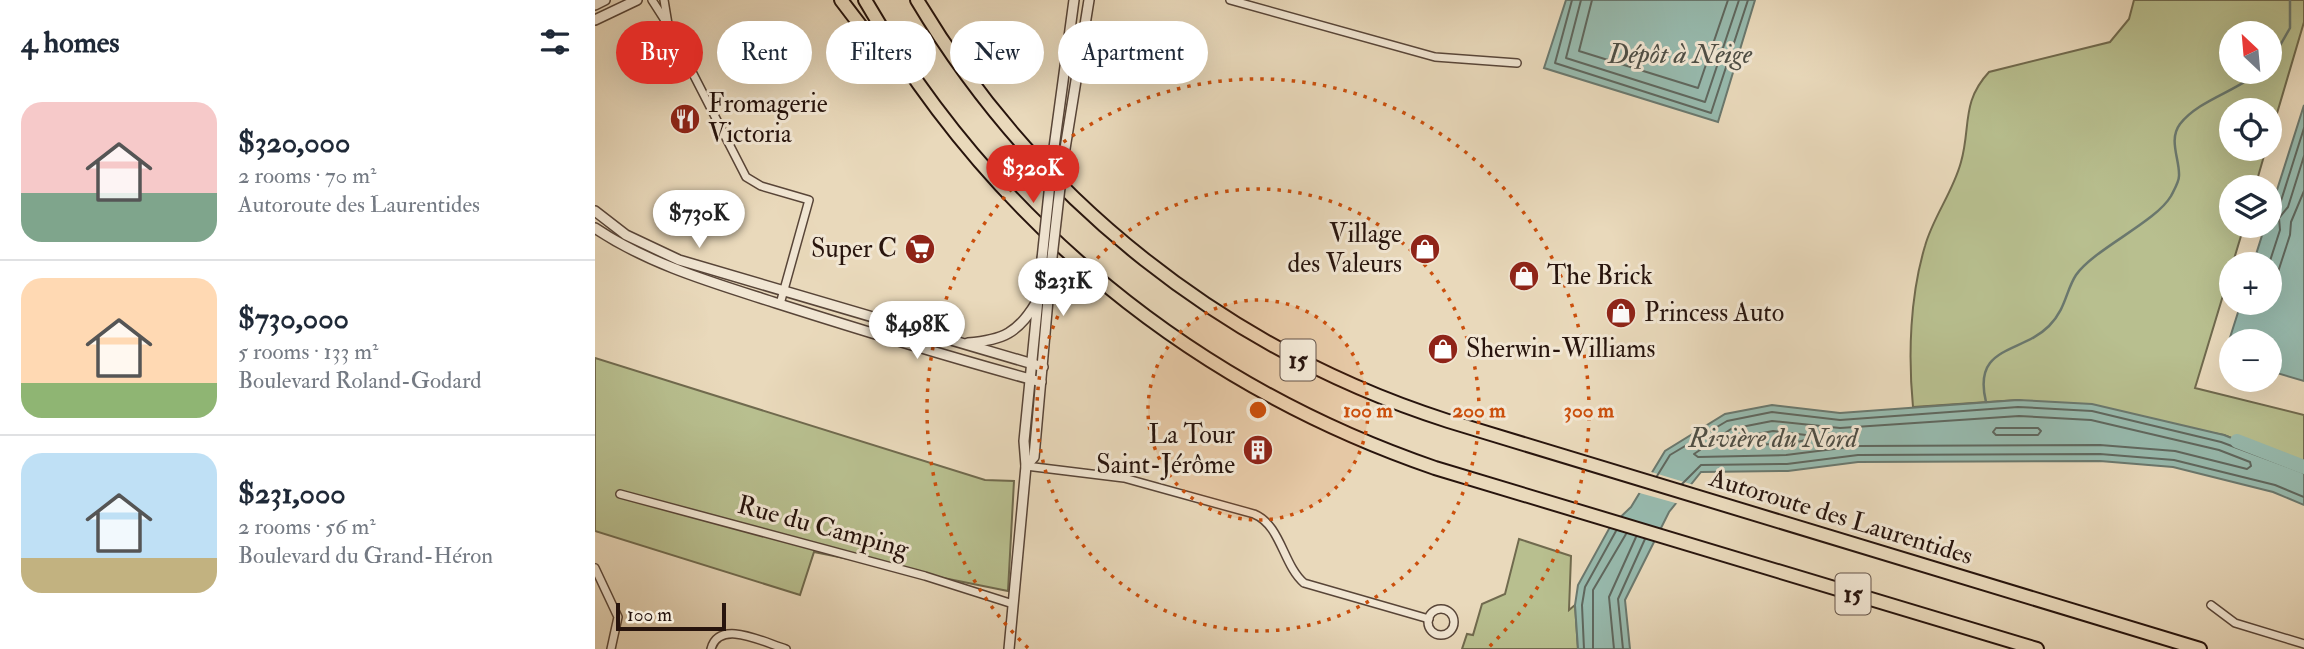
<!DOCTYPE html>
<html lang="en">
<head>
<meta charset="utf-8">
<style>
  body { margin:0; font-family:"IM FELL Double Pica",serif; background:#f6f6f7; color:#1f2937; height:100vh; display:flex; flex-direction:column; font-size:26px; white-space:nowrap }
  * { box-sizing:border-box; margin:0 }
  p { font-size:23px; color:#747a83 }
  .icon { flex:none; width:38px; height:38px; fill:none; stroke:currentColor; stroke-width:2; stroke-linecap:round; stroke-linejoin:round }
  .map { position:relative; flex:1; overflow:hidden }
  .panel { display:flex; flex-direction:column; background:#fff; width:595px }
  .panel>* { flex:none }
  .banner { position:absolute; left:21px; top:21px; width:665px; height:63px; display:flex; gap:14px }
  .needle { width:46px; rotate:334deg }
  .buttons { position:absolute; left:1624px; top:21px; display:grid; gap:14px }
  .buttons a { display:grid; place-items:center; width:63px; height:63px; border-radius:50%; background:#fff; box-shadow:0 7px 28px #0002; font-size:35px }
  .scale { position:absolute; left:21px; bottom:18px; width:110px; box-sizing:border-box; padding-left:7px; border:4px solid #27140d; border-top:0; font-size:19px; line-height:24px; white-space:nowrap; color:#27140d; -webkit-text-stroke:5px #f1e6d3; paint-order:stroke }
  .price { position:absolute; translate:-50% -60px; padding:0 16px; border-radius:24px; background:#fff; color:#222; font-size:23px; line-height:46px; filter:drop-shadow(0 2px 4px #0008) }
  .price::after { content:''; position:absolute; left:50%; top:42px; width:21px; height:16px; margin-left:-10px; background:inherit; clip-path:polygon(0 0,100% 0,50% 100%) }
  .price.active { background:#d93025; color:#fff }
  ul { padding:0; list-style:none }
  li { display:flex; align-items:center; gap:21px; height:175px; padding:0 21px }
  li+li { border-top:2px solid #e0e1e3 }
  li span { display:grid; place-items:center; flex:none; width:196px; height:140px; border-radius:21px; color:#555 }
  li>.icon { margin-inline-start:auto }
  span .icon { width:84px; height:84px; fill:#fffc; stroke-width:1 }
  li b { font-size:30px }
  h2 { display:flex; justify-content:space-between; align-items:center; height:84px; padding:0 21px; font-size:30px }
  .chip { padding:0 24px; border-radius:32px; background:#fff; box-shadow:0 7px 28px #0002; font-size:24px; line-height:63px }
  .chip.active { background:#d93025; color:#fff }
  main { display:flex; flex:1; min-height:0 }
  .map>svg:first-child { display:block }
  .green { fill:#b8bf8f; stroke:#706a4e; stroke-width:2; fill-rule:evenodd }
  .water { fill:#97baae; stroke:#6a786e; stroke-width:2 }
  .pier { fill:#e9d9bb }
  .lines { fill:none; stroke-linecap:round; stroke-linejoin:round }
  .shore { stroke:#5f675e; stroke-width:2 }
  .stream { stroke:#6a786e; stroke-width:2.5 }
  .river { stroke:#97baae; stroke-width:14 }
  .minor-casing { stroke:#584538; stroke-width:10 }
  .tertiary-casing { stroke:#584538; stroke-width:12 }
  .motorway-casing { stroke:#27140d; stroke-width:16 }
  .minor { stroke:#f1e6d3; stroke-width:7 }
  .tertiary { stroke:#f1e6d3; stroke-width:9 }
  .motorway { stroke:#e9d9bb; stroke-width:12 }
  .tertiary-bridge-casing { stroke:#584538; stroke-width:12; stroke-linecap:butt }
  .tertiary-bridge { stroke:#f1e6d3; stroke-width:9 }
  .ring { fill:none; stroke:#cb4f0c; stroke-width:3.5; stroke-dasharray:3.5 7 }
  .labels { text-anchor:middle; dominant-baseline:central; stroke-width:6; stroke-linejoin:round; paint-order:stroke }
  .shield { fill:#f1e6d3; stroke:#645348; stroke-width:2 }
  .shield-label { font-size:24px; font-weight:bold; fill:#27140d }
  .poi-label { font-size:26px; fill:#27140d; stroke:#f1e6d3; text-anchor:start }
  .street-label { font-size:26px; fill:#27140d; stroke:#f1e6d3 }
  .water-label { font-size:28px; font-style:italic; fill:#4e4e45; stroke:#f1e6d3 }
  .centre { fill:#cb4f0c; stroke:#f1e6d3; stroke-width:3.5 }
  .ring-label { font-size:21px; text-anchor:middle; font-weight:bold; fill:#cb4f0c; stroke:#f1e6d3; stroke-width:6; stroke-linejoin:round; paint-order:stroke }
</style>
</head>
<body>
<main>
<section class="panel">
<h2>4 homes<svg class="icon" aria-label="filters" viewBox="0 0 24 24"><path d="M4 7h16M4 17h16"/><circle cx="9" cy="7" r="2"/><circle cx="15" cy="17" r="2"/></svg></h2>
<ul>
<li><span style="background:linear-gradient(#f6c9c9 65%,#7fa58c 0)"><svg class="icon" aria-label="home" viewBox="0 0 24 24"><path d="M3 11l9-7 9 7M6 9v11h12V9"/></svg></span><div><b>$320,000</b><p>2 rooms · 70 m²</p><p>Autoroute des Laurentides</p></div></li>
<li><span style="background:linear-gradient(#ffd9b3 75%,#8fb573 0)"><svg class="icon" aria-label="home" viewBox="0 0 24 24"><path d="M3 11l9-7 9 7M6 9v11h12V9"/></svg></span><div><b>$730,000</b><p>5 rooms · 133 m²</p><p>Boulevard Roland-Godard</p></div></li>
<li><span style="background:linear-gradient(#bfe0f5 75%,#c2b280 0)"><svg class="icon" aria-label="home" viewBox="0 0 24 24"><path d="M3 11l9-7 9 7M6 9v11h12V9"/></svg></span><div><b>$231,000</b><p>2 rooms · 56 m²</p><p>Boulevard du Grand-Héron</p></div></li>
</ul>
</section>
<div class="map">
<svg width="1709" height="649" viewBox="0 0 1709 649">
  <rect width="100%" height="100%" fill="#e9d9bb"/>
  <filter id="stains"><feTurbulence type="fractalNoise" baseFrequency=".00286" numOctaves="4"/><feColorMatrix values="0 0 0 0 .2 0 0 0 0 .09 0 0 0 0 .02 0 0 0 .5 -.17"/></filter>
  <radialGradient id="worn" r=".72"><stop offset=".6" stop-color="#630" stop-opacity="0"/><stop offset="1" stop-color="#630" stop-opacity=".3"/></radialGradient>
  <!-- green -->
  <g class="green">
    <path d="M 1539,0 L 1709,0 L 1709,22 L 1675,137 L 1675,110 L 1636,110 L 1636,149 L 1671,149 L 1660,187 L 1636,187 L 1636,226 L 1649,226 L 1600,388 L 1709,415 L 1709,467 L 1629,435 L 1423,400 L 1318,407 C 1313,355 1315,296 1330,246 C 1338,217 1358,192 1366,162 C 1376,127 1366,102 1394,72 L 1515,42 L 1534,19 ZM 1636,33 L 1675,33 L 1675,72 L 1636,72 Z"/>
    <polygon points="0,358 390,480 419,481 413,591 219,552 205,595 0,531"/>
    <polygon points="924,539 976,556 974,610 980,605 983,649 867,649 872,634 878,635 887,604 910,594"/>
  </g>
  <!-- water -->
  <g class="water">
    <polygon points="971,0 1160,0 1123,122 949,68"/>
    <polygon points="1709,105 1709,381 1675,371 1675,341 1636,341 1636,357 1632,347 1646,303 1675,303 1675,264 1658,264 1670,226 1675,226 1675,212"/>
    <polygon points="1423,400 1497,404 1629,435 1709,467 1709,505 1678,492 1578,467 1505,461 1263,462 1193,471 1106,472 1074,512 1030,600 1035,649 983,649 980,605 983,585 1015,527 1036,507 1070,451 1130,414 1177,405 1245,413"/>
  </g>
  <!-- pier -->
  <polygon class="pier" points="1053,471 1099,485 1084,504 1041,492"/>
  <g class="lines">
    <!-- shore -->
    <g class="shore">
      <polyline points="977,0 960,63 1116,113 1153,0"/>
      <polyline points="986,0 971,58 1110,102 1144,0"/>
      <polyline points="997,0 984,51 1103,88 1133,0"/>
      <polyline points="1675,209 1685,204 1709,128"/>
      <polyline points="1674,264 1685,230 1684,218 1693,207 1709,156"/>
      <polyline points="1675,284 1683,272 1695,235 1696,222 1709,191"/>
      <polygon points="1424,416 1496,420 1624,450 1655,462 1656,466 1652,469 1580,451 1505,445 1263,446 1191,455 1103,457 1099,454 1136,429 1177,421 1245,428"/>
      <polygon points="1401,428 1443,428 1446,431 1443,435 1401,435 1398,432"/>
      <polygon points="1178,431 1211,435 1214,439 1191,445 1139,443 1141,438"/>
      <polyline points="1062,476 1075,455 1132,421 1177,412 1245,420 1423,407 1497,411 1626,442 1709,473"/>
      <polyline points="1087,484 1106,465 1192,464 1263,455 1505,454 1579,460 1680,485 1709,497"/>
      <polyline points="989,649 987,605 990,587 1021,531"/>
      <polyline points="998,649 998,590 1031,534"/>
      <polyline points="1019,649 1014,597 1041,537"/>
      <polyline points="1028,649 1023,599 1050,539"/>
    </g>
    <!-- stream -->
    <g class="stream">
      <polyline points="1675,63 1695,28 1695,0"/>
      <path d="M 1391,402 C 1377,345 1426,354 1454,326 C 1471,309 1471,290 1481,275 C 1499,249 1561,222 1576,196 C 1579,190 1584,182 1584,176 C 1585,160 1573,140 1585,124 C 1604,100 1640,92 1664,72"/>
    </g>
    <!-- river -->
    <polyline class="river" points="1642,441 1709,467"/>
    <!-- minor casing -->
    <g class="minor-casing">
      <g id="minor">
        <polyline points="57,0 73,25 151,177 166,186 214,200 185,304"/>
        <polyline points="69,0 73,24"/>
        <polyline points="635,0 840,57 922,63"/>
        <path d="M 431,466 L 529,478 L 659,514 C 686,525 688,565 709,583 L 834,619"/>
        <polyline points="25,494 330,576 418,604"/>
        <polyline points="0,568 23,617 16,649"/>
        <polyline points="1616,605 1640,623 1709,644"/>
        <circle cx="846" cy="622" r="13"/>
        <path d="M 116,649 C 124,618 170,643 191,649"/>
      </g>
    </g>
    <!-- tertiary casing -->
    <g class="tertiary-casing">
      <g id="tertiary">
        <polyline points="0,5 10,0"/>
        <polyline points="0,20 42,0"/>
        <polyline points="458,155 479,0"/>
        <polyline points="468,161 494,0"/>
        <polyline points="0,211 31,235 84,260 448,367"/>
        <path d="M 0,228 C 55,265 119,283 181,303 C 269,331 357,358 446,382"/>
        <path d="M 373,343 C 408,340 423,333 441,303"/>
        <polyline points="431,466 439,457 456,266"/>
        <polyline points="414,649 431,466 429,441 447,259"/>
      </g>
    </g>
    <!-- motorway casing -->
    <g class="motorway-casing">
      <g id="motorway">
        <polyline points="246,0 275,38 305,69"/>
        <path d="M 270,0 C 398,222 598,385 840,468 L 1442,649"/>
        <path d="M 322,0 C 442,201 631,350 853,421 L 1605,649"/>
      </g>
    </g>
    <!-- minor -->
    <use href="#minor" class="minor"/>
    <!-- tertiary -->
    <use href="#tertiary" class="tertiary"/>
    <!-- motorway -->
    <use href="#motorway" class="motorway"/>
    <!-- tertiary-bridge casing -->
    <g class="tertiary-bridge-casing">
      <g id="tertiary-bridge">
        <polyline points="447,259 458,155"/>
        <polyline points="456,266 468,161"/>
      </g>
    </g>
    <!-- tertiary-bridge -->
    <use href="#tertiary-bridge" class="tertiary-bridge"/>
  </g>
  <!-- distance rings -->
  <circle cx="663" cy="410" r="110" fill="#cb4f0c" fill-opacity=".12"/>
  <g class="ring">
    <circle cx="663" cy="410" r="110"/>
    <circle cx="663" cy="410" r="221"/>
    <path d="M433 648A331 331 0 1 1 893 648"/>
  </g>
  <!-- icons -->
  <defs>
    <g id="restaurant-disc" transform="scale(1.575)"><circle r="9.5" fill="#8f2418" stroke="#f1e6d3"/><path d="M-5-6h1v4h1v-4h1v4h1v-4h1v5L-1.5 .5V6h-2V.5L-5-1ZM5-6V6H3V1.5H1.5Q1.5-4 5-6Z" fill="#fff"/></g>
    <g id="supermarket-disc" transform="scale(1.575)"><circle r="9.5" fill="#8f2418" stroke="#f1e6d3"/><path d="M-6-5.5h2.5l.6 2H6L4.5 2H-2.5L-4.4-4H-6ZM-1.5 3.2a1.3 1.3 0 1 0 .1 0ZM3 3.2a1.3 1.3 0 1 0 .1 0Z" fill="#fff"/></g>
    <g id="shop-disc" transform="scale(1.575)"><circle r="9.5" fill="#8f2418" stroke="#f1e6d3"/><path d="M-5-2.5h2.3a2.7 3.5 0 0 1 5.4 0H5L5.5 6h-11ZM-1.5-2.5h3a1.5 2.3 0 0 0-3 0Z" fill="#fff"/></g>
    <g id="building-disc" transform="scale(1.575)"><circle r="9.5" fill="#8f2418" stroke="#f1e6d3"/><path d="M-4-6H4V6H1V3H-1V6H-4ZM-2.5-4.3h1.7v1.8h-1.7ZM.8-4.3h1.7v1.8H.8ZM-2.5-1h1.7V.8h-1.7ZM.8-1h1.7V.8H.8Z" fill="#fff"/></g>
  </defs>
  <g fill-rule="evenodd">
    <use href="#restaurant-disc" x="90" y="119"/>
    <use href="#supermarket-disc" x="325" y="249"/>
    <use href="#shop-disc" x="830" y="249"/>
    <use href="#shop-disc" x="929" y="276"/>
    <use href="#shop-disc" x="1026" y="313"/>
    <use href="#shop-disc" x="848" y="349"/>
    <use href="#building-disc" x="663" y="450"/>
  </g>
  <g class="labels">
    <!-- shield labels -->
    <g class="shield">
      <rect x="685.5" y="339.5" width="35" height="41" rx="5"/>
      <rect x="1240.5" y="573.5" width="35" height="41" rx="5"/>
    </g>
    <g class="shield-label">
      <text x="703" y="360">15</text>
      <text x="1258" y="594">15</text>
    </g>
    <!-- poi labels -->
    <g class="poi-label">
      <text x="113" y="104">Fromagerie<tspan x="113" dy="30">Victoria</tspan></text>
      <text x="807" y="234" text-anchor="end">Village<tspan x="807" dy="30">des Valeurs</tspan></text>
      <text x="302" y="249" text-anchor="end">Super C</text>
      <text x="952" y="276">The Brick</text>
      <text x="1049" y="313">Princess Auto</text>
      <text x="871" y="349">Sherwin-Williams</text>
      <text x="640" y="435" text-anchor="end">La Tour<tspan x="640" dy="30">Saint-Jérôme</tspan></text>
    </g>
    <!-- street labels -->
    <g class="street-label">
      <text transform="translate(1246 517) rotate(17)">Autoroute des Laurentides</text>
      <text transform="translate(228 527) rotate(15)">Rue du Camping</text>
    </g>
    <!-- water labels -->
    <g class="water-label">
      <text x="1085" y="54">Dépôt à Neige</text>
      <text x="1178" y="438">Rivière du Nord</text>
    </g>
  </g>
  <circle cx="663" cy="410" r="10" class="centre"/>
  <g class="ring-label">
    <text x="773" y="417">100 m</text>
    <text x="884" y="417">200 m</text>
    <text x="994" y="417">300 m</text>
  </g>
  <rect width="100%" height="100%" filter="url(#stains)"/>
  <rect width="100%" height="100%" fill="url(#worn)"/>
</svg>
<div class="buttons">
<a><svg class="needle" viewBox="-14 -14 28 28"><path d="M0-13l5 13h-10z" fill="#e53935"/><path d="M0 13l5-13h-10z" fill="#747a83"/></svg></a>
<a><svg class="icon" aria-label="locate" viewBox="0 0 24 24"><circle cx="12" cy="12" r="6"/><path d="M12 2v4M12 18v4M2 12h4M18 12h4"/></svg></a>
<a><svg class="icon" aria-label="layers" viewBox="0 0 24 24"><path d="M12 4l9 5-9 5-9-5zM3 14l9 5 9-5"/></svg></a>
<a>+</a>
<a>−</a>
</div>
<div class="scale">100 m</div>
<b class="price active" style="left:438px;top:205px">$320K</b>
<b class="price" style="left:104px;top:250px">$730K</b>
<b class="price" style="left:468px;top:318px">$231K</b>
<b class="price" style="left:322px;top:361px">$498K</b>
<div class="banner">
<a class="chip active">Buy</a>
<a class="chip">Rent</a>
<a class="chip">Filters</a>
<a class="chip">New</a>
<a class="chip">Apartment</a>
</div>
</div>
</main>
</body>
</html>
